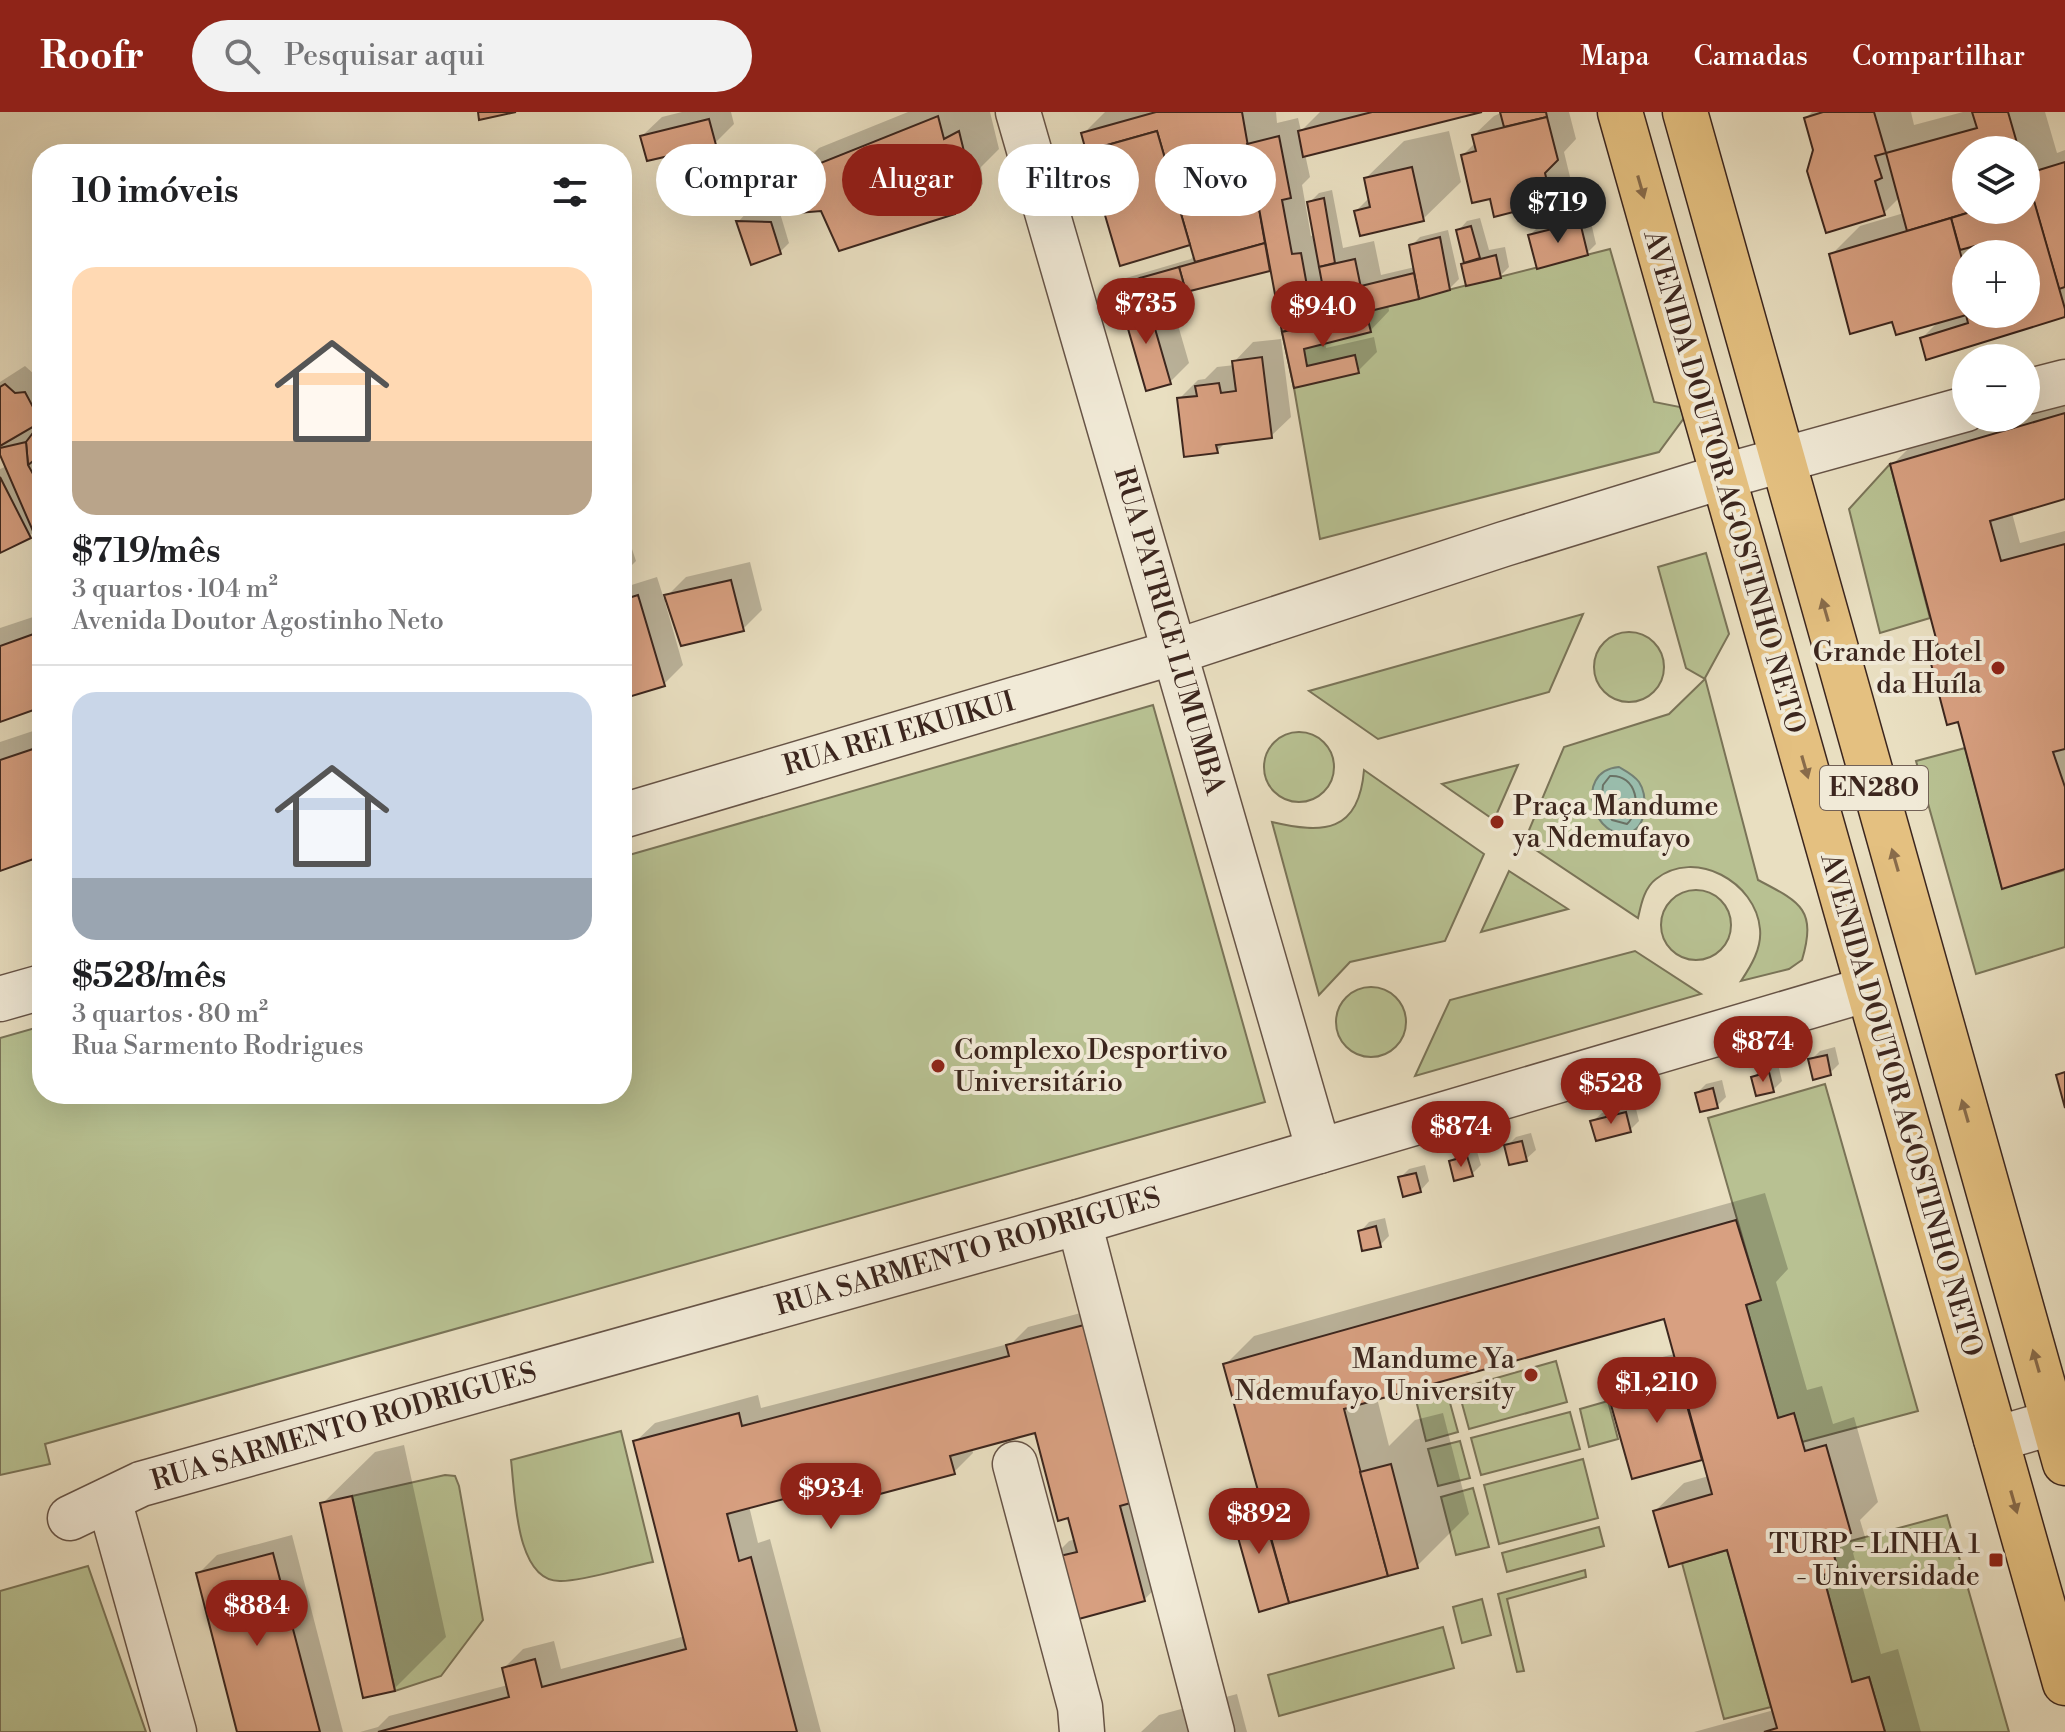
<!DOCTYPE html>
<html lang="pt">
<head>
<meta charset="utf-8">
<style>
  body { margin:0; font-family:"Libre Bodoni",serif; background:#f2f2f2; color:#202124; height:100vh; display:flex; flex-direction:column; font-size:30px; white-space:nowrap }
  * { box-sizing:border-box; margin:0 }
  p { font-size:26px; color:#757577 }
  .icon { flex:none; width:44px; height:44px; fill:none; stroke:currentColor; stroke-width:2; stroke-linecap:round; stroke-linejoin:round }
  .map { position:relative; flex:1; overflow:hidden }
  .sheet { position:absolute; left:32px; top:32px; width:600px; height:960px; display:flex; flex-direction:column; background:#fff; border-radius:32px; box-shadow:0 8px 32px #0002 }
  .sheet>* { flex:none }
  .guide { position:absolute; left:656px; top:32px; width:760px; height:72px; display:flex; gap:16px }
  .buttons { position:absolute; left:1952px; top:24px; display:grid; gap:16px }
  .buttons a { display:grid; place-items:center; width:88px; height:88px; border-radius:50%; background:#fff; box-shadow:0 8px 32px #0002; font-size:40px }
  .price { position:absolute; translate:-50% -68px; padding:0 18px; border-radius:28px; background:#8f2418; color:#fff; font-size:26px; line-height:52px; filter:drop-shadow(0 2px 4px #0008) }
  .price::after { content:''; position:absolute; left:50%; top:48px; width:24px; height:18px; margin-left:-12px; background:inherit; clip-path:polygon(0 0,100% 0,50% 100%) }
  .price.selected { background:#222; color:#fff }
  ul { padding:0; list-style:none }
  li { display:grid; align-content:center; gap:16px; height:424px; padding:0 40px }
  li+li { border-top:2px solid #e0e0e0 }
  li span { display:grid; place-items:center; height:248px; border-radius:24px; color:#555 }
  li>.icon { margin-inline-start:auto }
  span .icon { width:144px; height:144px; fill:#fffc; stroke-width:1 }
  li b { font-size:34px }
  h2 { display:flex; justify-content:space-between; align-items:center; height:96px; padding:0 40px; font-size:34px }
  .tag { padding:0 28px; border-radius:36px; background:#fff; box-shadow:0 8px 32px #0002; font-size:28px; line-height:72px }
  .tag.selected { background:#8f2418; color:#fff }
  header { display:flex; align-items:center; gap:48px; box-sizing:border-box; height:112px; padding:0 40px; background:#8f2418; color:#fff }
  header strong { font-size:38px }
  nav { display:flex; gap:44px; margin-inline-start:auto; font-size:28px }
  .search { width:560px; height:72px; background:#f2f2f2; display:flex; align-items:center; gap:20px; box-sizing:border-box; padding:0 28px; border-radius:44px; color:#757577; font-size:30px }
  .map>svg:first-child { display:block }
  .green { fill:#b8c192; stroke:#7a7458; stroke-width:2 }
  .water { fill:#99bdad; stroke:#748174; stroke-width:2 }
  .shadow { fill:#0003; fill-rule:evenodd }
  .lines { fill:none; stroke-linecap:round; stroke-linejoin:round }
  .shore { stroke:#6a7266; stroke-width:2 }
  .building { fill:#d8a081; stroke:#3c261e; stroke-width:2 }
  .minor-casing { stroke:#675447; stroke-width:47 }
  .major-casing { stroke:#3c261e; stroke-width:47 }
  .minor { stroke:#f1ead7; stroke-width:44 }
  .major { stroke:#e4c080; stroke-width:44 }
  .oneway { fill:#886b4a }
  .poi-dot { fill:#8f2418; stroke:#f1ead7; stroke-width:3 }
  .labels { text-anchor:middle; dominant-baseline:central; stroke-width:8; stroke-linejoin:round; paint-order:stroke }
  .shield { fill:#f1ead7; stroke:#726156; stroke-width:2 }
  .shield-label { font-size:26px; font-weight:bold; fill:#3c261e }
  .street-label { font-size:28px; fill:#3c261e; stroke:#f1ead7 }
  .poi-label { font-size:28px; fill:#3c261e; stroke:#f1ead7; text-anchor:end }
</style>
</head>
<body>
<header>
<strong>Roofr</strong>
<div class="search"><svg class="icon" aria-label="search" viewBox="0 0 24 24"><circle cx="10" cy="10" r="6"/><path d="M15 15l6 6"/></svg>Pesquisar aqui</div>
<nav><a>Mapa</a><a>Camadas</a><a>Compartilhar</a></nav>
</header>
<div class="map">
<svg width="2065" height="1620" viewBox="0 0 2065 1620">
  <rect width="100%" height="100%" fill="#e9dfc1"/>
  <filter id="stains"><feTurbulence type="fractalNoise" baseFrequency=".0025" numOctaves="4"/><feColorMatrix values="0 0 0 0 .2 0 0 0 0 .09 0 0 0 0 .02 0 0 0 .5 -.17"/></filter>
  <radialGradient id="worn" r=".72"><stop offset=".6" stop-color="#630" stop-opacity="0"/><stop offset="1" stop-color="#630" stop-opacity=".3"/></radialGradient>
  <!-- green -->
  <g class="green">
    <polygon points="1610,137 1654,290 1680,295 1684,306 1659,340 1320,427 1294,276 1282,220"/>
    <polygon points="1890,352 1930,506 1880,521 1849,397"/>
    <path d="M 1706,441 L 1729,522 L 1705,566 L 1758,768 C 1800,790 1817,797 1802,848 L 1789,857 L 1741,869 C 1751,854 1762,836 1760,817 C 1756,770 1695,736 1656,767 C 1644,776 1641,793 1638,806 L 1524,730 L 1564,635 L 1669,602 L 1705,567 L 1686,556 L 1658,455 Z"/>
    <polygon points="1583,502 1549,580 1378,627 1309,579"/>
    <circle cx="1629" cy="555" r="35"/>
    <polygon points="1153,593 1265,990 45,1332 50,1352 0,1363 0,926 42,914 42,982 622,982 622,745"/>
    <circle cx="1299" cy="655" r="35"/>
    <polygon points="1965,636 2002,776 2065,758 2065,835 1976,862 1916,649"/>
    <polygon points="1518,653 1494,708 1442,672"/>
    <path d="M 1364,658 L 1484,742 L 1445,829 L 1350,850 L 1319,883 L 1272,710 C 1323,722 1359,721 1364,658 Z"/>
    <polygon points="1509,759 1568,797 1481,820"/>
    <circle cx="1696" cy="813" r="35"/>
    <polygon points="1635,839 1701,882 1415,964 1450,888"/>
    <circle cx="1371" cy="910" r="35"/>
    <polygon points="1825,972 1918,1299 1802,1330 1794,1302 1778,1306 1746,1193 1760,1187 1708,1006"/>
    <polygon points="1556,1249 1567,1290 1469,1317 1458,1277"/>
    <polygon points="1447,1280 1458,1320 1426,1329 1416,1288"/>
    <polygon points="1608,1289 1618,1327 1589,1335 1580,1297"/>
    <polygon points="1570,1300 1580,1337 1481,1363 1471,1326"/>
    <path d="M 621,1319 L 653,1450 C 627,1455 585,1469 561,1469 C 515,1471 515,1380 511,1348 Z"/>
    <polygon points="1460,1329 1470,1366 1438,1374 1428,1337"/>
    <polygon points="1583,1347 1598,1406 1499,1432 1484,1373"/>
    <polygon points="445,1363 455,1364 459,1374 483,1508 441,1564 395,1579 352,1384"/>
    <polygon points="1473,1376 1489,1435 1456,1443 1441,1385"/>
    <polygon points="1947,1403 2009,1620 1885,1620 1869,1565 1852,1570 1823,1463 1838,1459 1832,1434"/>
    <polygon points="1599,1415 1604,1434 1507,1460 1502,1441"/>
    <polygon points="1727,1438 1771,1595 1724,1607 1682,1451"/>
    <polygon points="88,1454 146,1620 0,1620 0,1479"/>
    <polygon points="1585,1458 1586,1465 1507,1487 1524,1559 1517,1560 1498,1482"/>
    <polygon points="1482,1487 1491,1523 1462,1531 1453,1495"/>
    <polygon points="1443,1515 1454,1556 1279,1604 1268,1563"/>
  </g>
  <!-- water -->
  <path class="water" d="M 1619,655 C 1626,659 1634,663 1639,670 C 1647,682 1648,713 1631,720 C 1595,733 1571,659 1619,655 Z"/>
  <!-- shadow -->
  <g class="shadow">
    <polygon points="682,0 731,0 734,12 715,31 642,24 662,5"/>
    <polygon points="908,0 990,0 999,37 981,55 983,72 954,101 822,97 790,65 819,36"/>
    <polygon points="1105,0 1276,0 1277,11 1298,6 1301,19 1320,0 1477,0 1305,42 1310,65 1302,73 1311,124 1315,123 1310,90 1319,81 1332,78 1343,136 1374,129 1381,163 1415,155 1411,134 1420,125 1448,118 1459,167 1449,177 1388,192 1389,199 1370,219 1325,229 1326,236 1374,225 1377,240 1358,259 1296,274 1272,156 1169,182 1189,251 1170,270 1117,175 1126,166 1191,147 1195,142 1192,131 1121,152 1084,21"/>
    <polygon points="1503,0 1569,0 1576,27 1564,40 1571,69 1551,88 1491,85 1463,43 1476,30 1474,23 1494,4"/>
    <path d="M 1812,0 L 1911,0 L 1914,13 L 1963,0 L 2045,0 L 2057,41 L 2065,38 L 2065,203 L 1922,226 L 1940,208 L 1893,208 L 1831,143 L 1860,114 L 1904,101 L 1900,85 L 1884,101 L 1815,38 L 1806,6 ZM 1966,38 L 2026,38 L 2026,98 L 1966,98 ZM 1966,142 L 2026,142 L 2026,202 L 1966,202 Z"/>
    <polygon points="1449,19 1461,70 1423,107 1356,99 1370,85 1366,66 1404,29"/>
    <polygon points="747,100 780,101 789,131 780,140 739,109"/>
    <polygon points="1589,102 1596,132 1587,141 1530,123 1539,114"/>
    <polygon points="1480,106 1489,138 1505,135 1509,155 1500,164 1463,152 1466,149 1458,119 1467,109"/>
    <polygon points="1281,227 1291,305 1271,324 1226,330 1217,339 1179,287 1198,268 1205,267 1217,255 1235,253 1234,250 1253,230"/>
    <polygon points="25,254 35,263 42,262 42,307 29,315 42,311 42,430 35,420 0,439 0,357 7,354 0,338 0,270"/>
    <polygon points="2065,289 2065,386 2012,401 2020,431 2065,419 2065,756 1960,608 1929,537 1938,527 1892,353 1912,333 2006,306 2026,306 2026,300"/>
    <polygon points="622,407 636,449 622,463"/>
    <polygon points="750,450 762,498 743,517 668,489 665,490 683,553 664,572 622,585 622,476 657,465 664,487 686,465"/>
    <polygon points="42,502 42,593 0,607 0,516"/>
    <polygon points="42,616 42,742 0,756 0,630"/>
    <polygon points="1835,935 1839,952 1830,961 1811,948 1820,939"/>
    <polygon points="1778,952 1782,969 1773,978 1753,965 1763,956"/>
    <polygon points="1722,968 1726,985 1717,994 1697,981 1706,972"/>
    <polygon points="1635,993 1639,1009 1630,1018 1592,1010 1602,1001"/>
    <polygon points="1531,1021 1536,1038 1526,1047 1511,1051 1507,1034 1516,1025"/>
    <polygon points="1476,1036 1481,1053 1472,1062 1451,1049 1460,1040"/>
    <polygon points="1425,1053 1429,1069 1420,1079 1400,1066 1409,1057"/>
    <polygon points="1765,1081 1788,1157 1776,1170 1807,1278 1822,1274 1833,1312 1854,1305 1878,1390 1860,1408 1866,1428 1853,1441 1881,1542 1898,1537 1921,1620 1694,1620 1774,1598 1729,1436 1655,1399 1684,1371 1709,1364 1703,1344 1701,1346 1613,1293 1637,1273 1635,1267 1654,1247 1675,1242 1665,1205 1377,1286 1389,1334 1415,1308 1443,1301 1469,1402 1417,1454 1260,1498 1232,1397 1252,1378 1259,1376 1225,1253 1254,1224"/>
    <polygon points="1385,1106 1389,1124 1380,1133 1360,1120 1369,1110"/>
    <polygon points="1107,1194 1163,1468 1144,1488 1050,1448 1069,1429 1076,1427 1069,1404 1036,1319 972,1336 973,1341 954,1360 828,1373 749,1394 758,1431 770,1427 821,1620 360,1620 378,1615 389,1604 508,1573 504,1556 523,1537 554,1529 561,1557 685,1524 635,1330 655,1311 758,1283 761,1296 1012,1231 1028,1215"/>
    <polygon points="404,1333 446,1525 394,1577 322,1392 375,1340"/>
    <polygon points="292,1423 343,1620 239,1620 198,1462 217,1443"/>
    <polygon points="1237,1582 1247,1620 1141,1620 1159,1603"/>
  </g>
  <g class="lines">
    <!-- shore -->
    <path class="shore" d="M 1610,664 C 1637,662 1643,697 1627,712 L 1612,708 L 1601,693 L 1603,673 Z"/>
  </g>
  <!-- building -->
  <g class="building">
    <polygon points="478,0 516,0 479,8"/>
    <polygon points="1156,0 1242,0 1265,131 1195,150 1157,19 1086,39 1081,21"/>
    <polygon points="1372,0 1482,0 1303,45 1298,19"/>
    <polygon points="1500,0 1546,0 1547,5 1504,15"/>
    <polygon points="1823,0 1874,0 1886,41 1875,44 1882,66 1875,69 1885,103 1826,121 1807,59 1813,38 1804,6"/>
    <polygon points="1972,0 2008,0 2019,38 1966,38 1966,98 1977,98 1907,119 1886,41 1977,16"/>
    <polygon points="938,4 944,27 959,19 971,68 953,70 955,102 839,139 821,99 798,101 788,64"/>
    <polygon points="1547,5 1558,48 1545,61 1552,90 1494,105 1490,87 1472,91 1461,43 1476,39 1472,23"/>
    <polygon points="709,7 716,33 647,49 640,24"/>
    <polygon points="1157,19 1190,133 1120,154 1086,39"/>
    <polygon points="1279,24 1291,86 1282,88 1292,142 1301,141 1314,212 1282,220 1247,32"/>
    <polygon points="2065,50 2065,175 2059,177 2026,62"/>
    <polygon points="1412,55 1424,109 1360,124 1354,99 1370,95 1364,66"/>
    <polygon points="2032,82 2065,197 2065,205 1926,248 1920,226 1968,211 1966,203 2026,202 2026,142 1993,142 1990,130 1960,138 1951,106 1977,98 2026,98 2026,84"/>
    <polygon points="1324,86 1335,151 1319,155 1307,90"/>
    <polygon points="1951,106 1966,162 1966,202 1970,202 1896,223 1892,210 1850,222 1829,142"/>
    <polygon points="736,109 771,110 781,142 751,153"/>
    <polygon points="1580,110 1588,143 1537,157 1528,123"/>
    <polygon points="1471,114 1480,146 1464,151 1456,118"/>
    <polygon points="1440,125 1450,178 1419,187 1409,133"/>
    <polygon points="1265,131 1270,159 1186,180 1179,155"/>
    <polygon points="1496,143 1501,166 1466,174 1461,152"/>
    <polygon points="1355,147 1366,200 1329,208 1319,155"/>
    <polygon points="1179,155 1186,180 1147,192 1140,166"/>
    <polygon points="1414,161 1419,187 1366,200 1361,174"/>
    <polygon points="1140,166 1147,189 1122,196 1114,175"/>
    <polygon points="1147,189 1171,272 1146,279 1122,196"/>
    <polygon points="1366,200 1371,220 1304,237 1307,254 1355,243 1359,261 1294,276 1282,220"/>
    <polygon points="1262,245 1272,326 1216,333 1218,341 1184,345 1177,286 1197,284 1195,274 1219,271 1221,281 1236,279 1232,249"/>
    <polygon points="5,272 15,281 25,280 41,310 0,334 0,275"/>
    <polygon points="2065,301 2065,387 1990,409 2001,449 2065,432 2065,637 2053,640 2065,675 2065,757 2002,777 1958,610 1947,613 1937,575 1927,536 1938,534 1890,352"/>
    <polygon points="42,309 42,342 28,353 26,330"/>
    <polygon points="26,330 28,353 42,378 42,432 39,433 0,343 0,336"/>
    <polygon points="0,365 31,426 0,441"/>
    <polygon points="731,468 744,519 681,534 664,483"/>
    <polygon points="638,483 665,574 622,587 622,488"/>
    <polygon points="42,519 42,595 0,610 0,534"/>
    <polygon points="42,634 42,744 0,759 0,648"/>
    <polygon points="1827,943 1831,963 1813,968 1808,947"/>
    <polygon points="1769,960 1774,980 1756,984 1751,965"/>
    <polygon points="2065,960 2065,996 2056,963"/>
    <polygon points="1713,976 1718,996 1700,1000 1695,981"/>
    <polygon points="1626,1000 1631,1020 1596,1029 1590,1009"/>
    <polygon points="1522,1029 1527,1049 1509,1053 1504,1033"/>
    <polygon points="1467,1044 1473,1064 1454,1069 1449,1049"/>
    <polygon points="1416,1061 1421,1080 1403,1085 1398,1065"/>
    <polygon points="1736,1108 1761,1188 1746,1193 1778,1306 1794,1301 1805,1339 1826,1333 1851,1421 1830,1427 1838,1459 1823,1463 1852,1570 1869,1565 1885,1620 1764,1620 1777,1616 1727,1438 1669,1455 1653,1399 1712,1382 1664,1207 1344,1297 1388,1464 1289,1491 1223,1252"/>
    <polygon points="1376,1114 1381,1135 1362,1139 1358,1119"/>
    <polygon points="1088,1212 1134,1390 1120,1394 1145,1489 1064,1511 1047,1447 1077,1440 1068,1406 1058,1409 1035,1321 950,1344 955,1362 831,1395 826,1376 727,1402 739,1449 751,1445 797,1620 378,1620 509,1585 502,1556 535,1547 542,1575 686,1537 633,1329 739,1301 742,1314 1009,1244 1006,1233"/>
    <polygon points="1676,1254 1702,1348 1632,1367 1611,1293 1638,1285 1633,1266"/>
    <polygon points="1391,1352 1418,1456 1388,1464 1360,1360"/>
    <polygon points="352,1384 395,1579 363,1586 320,1391"/>
    <polygon points="1260,1389 1289,1491 1259,1500 1230,1397"/>
    <polygon points="273,1441 319,1616 320,1620 237,1620 196,1461"/>
  </g>
  <g class="lines">
    <!-- minor casing -->
    <g class="minor-casing">
      <g id="minor">
        <polyline points="1018,0 1319,1039"/>
        <polyline points="2026,280 2065,270"/>
        <polyline points="622,704 1175,540 1504,432 1721,365 1966,297"/>
        <polyline points="0,887 42,875"/>
        <polyline points="1079,1110 1212,1620"/>
        <polyline points="1996,1327 2065,1307"/>
        <polyline points="1015,1352 1080,1595 1082,1620"/>
        <polyline points="109,1388 174,1620"/>
        <polyline points="70,1406 141,1372 1079,1110 1868,877"/>
      </g>
    </g>
    <!-- major casing -->
    <g class="major-casing">
      <g id="major">
        <polyline points="1620,0 2065,1571"/>
        <polyline points="1685,0 2065,1351"/>
      </g>
    </g>
    <!-- minor -->
    <use href="#minor" class="minor"/>
    <!-- major -->
    <use href="#major" class="major"/>
  </g>
  <!-- one-way arrows -->
  <defs><path id="oneway-solid" d="M-6-.8H1V-3.2L6.5 0L1 3.2V.8H-6Z" transform="scale(2)"/></defs>
  <g class="oneway">
    <use href="#oneway-solid" transform="translate(1641 75) rotate(74)"/>
    <use href="#oneway-solid" transform="translate(1825 498) rotate(-106)"/>
    <use href="#oneway-solid" transform="translate(1805 655) rotate(74)"/>
    <use href="#oneway-solid" transform="translate(1895 748) rotate(-106)"/>
    <use href="#oneway-solid" transform="translate(1965 999) rotate(-106)"/>
    <use href="#oneway-solid" transform="translate(2036 1249) rotate(-106)"/>
    <use href="#oneway-solid" transform="translate(2014 1390) rotate(74)"/>
  </g>
  <!-- markers -->
  <g class="poi-dot">
    <circle cx="1998" cy="556" r="8"/>
    <circle cx="1497" cy="710" r="8"/>
    <circle cx="938" cy="954" r="8"/>
    <circle cx="1531" cy="1263" r="8"/>
    <rect x="1988" y="1440" width="16" height="16" rx="4"/>
  </g>
  <g class="labels">
    <!-- shield labels -->
    <rect class="shield" x="1820" y="654" width="108" height="44" rx="6"/>
    <g class="shield-label">
      <text x="1874" y="676">EN280</text>
    </g>
    <!-- street labels -->
    <g class="street-label">
      <text transform="translate(1724 370) rotate(74)">AVENIDA DOUTOR AGOSTINHO NETO</text>
      <text transform="translate(1169 519) rotate(74)">RUA PATRICE LUMUMBA</text>
      <text transform="translate(899 622) rotate(-16)">RUA REI EKUIKUI</text>
      <text transform="translate(1901 993) rotate(74)">AVENIDA DOUTOR AGOSTINHO NETO</text>
      <text transform="translate(968 1140) rotate(-16)">RUA SARMENTO RODRIGUES</text>
      <text transform="translate(344 1315) rotate(-16)">RUA SARMENTO RODRIGUES</text>
    </g>
    <!-- poi labels -->
    <g class="poi-label">
      <text x="1982" y="540">Grande Hotel<tspan x="1982" dy="32">da Huíla</tspan></text>
      <text x="1513" y="694" text-anchor="start">Praça Mandume<tspan x="1513" dy="32">ya Ndemufayo</tspan></text>
      <text x="954" y="938" text-anchor="start">Complexo Desportivo<tspan x="954" dy="32">Universitário</tspan></text>
      <text x="1515" y="1247">Mandume Ya<tspan x="1515" dy="32">Ndemufayo University</tspan></text>
      <text x="1980" y="1432">TURP - LINHA 1<tspan x="1980" dy="32">- Universidade</tspan></text>
    </g>
  </g>
  <rect width="100%" height="100%" filter="url(#stains)"/>
  <rect width="100%" height="100%" fill="url(#worn)"/>
</svg>
<div class="buttons">
<a><svg class="icon" aria-label="layers" viewBox="0 0 24 24"><path d="M12 4l9 5-9 5-9-5zM3 14l9 5 9-5"/></svg></a>
<a>+</a>
<a>−</a>
</div>
<b class="price selected" style="left:1558px;top:133px">$719</b>
<b class="price" style="left:1146px;top:234px">$735</b>
<b class="price" style="left:1323px;top:237px">$940</b>
<b class="price" style="left:1763px;top:972px">$874</b>
<b class="price" style="left:1611px;top:1014px">$528</b>
<b class="price" style="left:1461px;top:1057px">$874</b>
<b class="price" style="left:1657px;top:1313px">$1,210</b>
<b class="price" style="left:831px;top:1419px">$934</b>
<b class="price" style="left:1259px;top:1444px">$892</b>
<b class="price" style="left:257px;top:1536px">$884</b>
<div class="guide">
<a class="tag">Comprar</a>
<a class="tag selected">Alugar</a>
<a class="tag">Filtros</a>
<a class="tag">Novo</a>
</div>
<section class="sheet">
<h2>10 imóveis<svg class="icon" aria-label="filters" viewBox="0 0 24 24"><path d="M4 7h16M4 17h16"/><circle cx="9" cy="7" r="2"/><circle cx="15" cy="17" r="2"/></svg></h2>
<ul>
<li><span style="background:linear-gradient(#ffd9b3 70%,#b9a48a 0)"><svg class="icon" aria-label="home" viewBox="0 0 24 24"><path d="M3 11l9-7 9 7M6 9v11h12V9"/></svg></span><div><b>$719/mês</b><p>3 quartos · 104 m²</p><p>Avenida Doutor Agostinho Neto</p></div></li>
<li><span style="background:linear-gradient(#c9d6e8 75%,#9aa5b1 0)"><svg class="icon" aria-label="home" viewBox="0 0 24 24"><path d="M3 11l9-7 9 7M6 9v11h12V9"/></svg></span><div><b>$528/mês</b><p>3 quartos · 80 m²</p><p>Rua Sarmento Rodrigues</p></div></li>
</ul>
</section>
</div>
</body>
</html>
